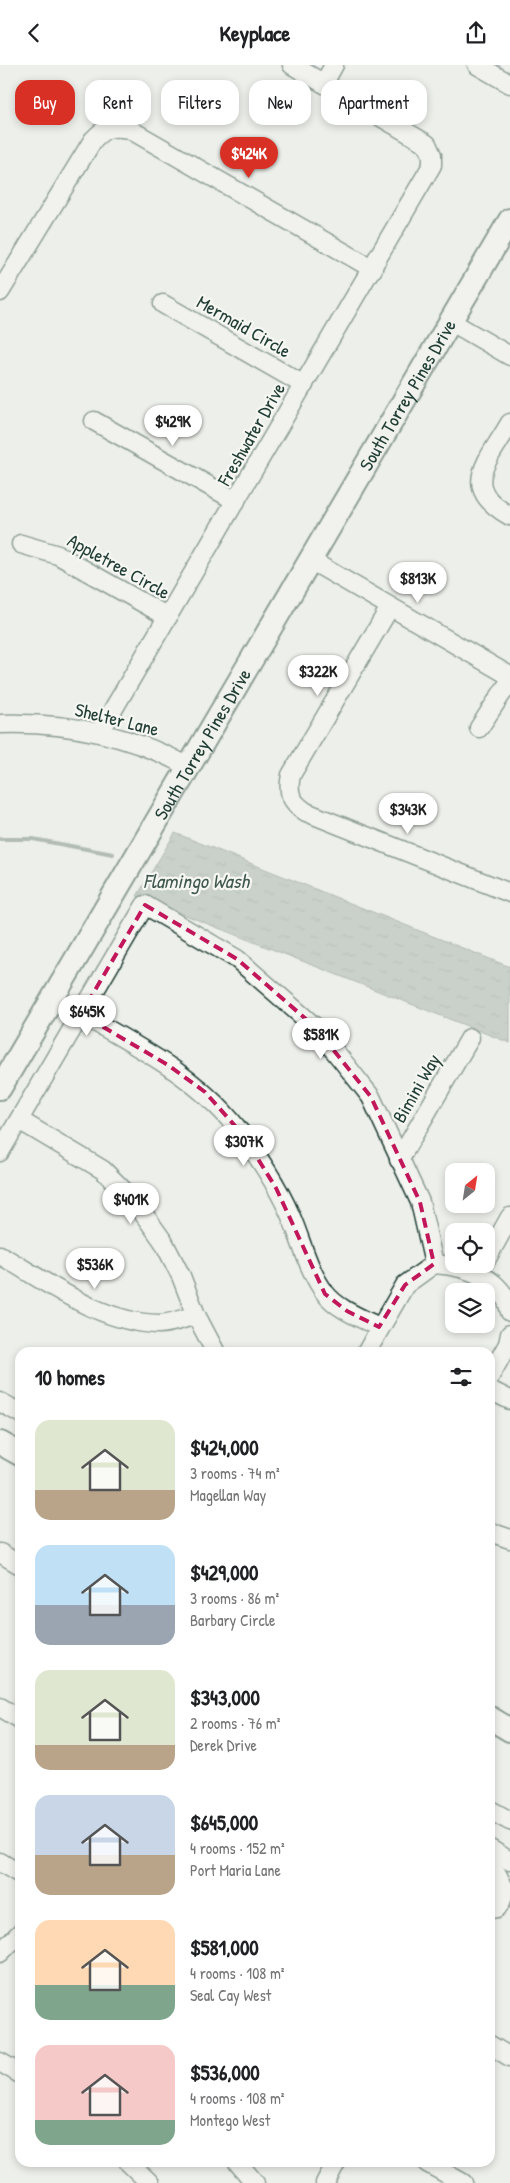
<!DOCTYPE html>
<html lang="en">
<head>
<meta charset="utf-8">
<style>
  body { margin:0; font-family:"Patrick Hand",sans-serif; background:#f2f2f2; color:#202124; height:100vh; display:flex; flex-direction:column; font-size:19px; white-space:nowrap }
  * { box-sizing:border-box; margin:0 }
  p { font-size:16px; color:#757577 }
  .icon { flex:none; width:28px; height:28px; fill:none; stroke:currentColor; stroke-width:2; stroke-linecap:round; stroke-linejoin:round }
  .map { position:relative; flex:1; overflow:hidden }
  .panel { position:absolute; left:15px; top:1282px; width:480px; height:820px; display:flex; flex-direction:column; background:#fff; border-radius:15px; box-shadow:0 2px 8px #0003 }
  .panel>* { flex:none }
  .guide { position:absolute; left:15px; top:15px; width:480px; height:45px; display:flex; gap:10px }
  .needle { width:32px; rotate:30deg }
  .buttons { position:absolute; left:445px; top:1098px; display:grid; gap:10px }
  .buttons a { display:grid; place-items:center; width:50px; height:50px; border-radius:10px; background:#fff; box-shadow:0 2px 8px #0003; font-size:25px }
  .price { position:absolute; translate:-50% -42px; padding:0 11px; border-radius:18px; background:#fff; color:#222; font-size:16px; line-height:32px; filter:drop-shadow(0 1px 2px #0008) }
  .price::after { content:''; position:absolute; left:50%; top:30px; width:15px; height:11px; margin-left:-8px; background:inherit; clip-path:polygon(0 0,100% 0,50% 100%) }
  .price.selected { background:#d93025; color:#fff }
  ul { padding:0; list-style:none }
  li { display:flex; align-items:center; gap:15px; height:125px; padding:0 20px }
  li span { display:grid; place-items:center; flex:none; width:140px; height:100px; border-radius:15px; color:#555 }
  li>.icon { margin-inline-start:auto }
  span .icon { width:60px; height:60px; fill:#fffc; stroke-width:1 }
  li b { font-size:21px }
  h2 { display:flex; justify-content:space-between; align-items:center; height:60px; padding:0 20px; font-size:21px }
  .chip { padding:0 18px; border-radius:15px; background:#fff; box-shadow:0 2px 8px #0003; font-size:18px; line-height:45px }
  .chip.selected { background:#d93025; color:#fff }
  header { display:flex; justify-content:space-between; align-items:center; height:65px; padding:0 20px; background:#fff; font-size:22px; font-weight:700 }
  .map>svg:first-child { display:block }
  .water { fill:url(#water-ripples); stroke:#6c7e77 }
  .lines { fill:none; stroke-linecap:round; stroke-linejoin:round }
  .stream { stroke:#6c7e77; stroke-width:4 }
  .minor-casing { stroke:#1f3d34; stroke-width:21 }
  .major-casing { stroke:#1f3d34; stroke-width:26 }
  .minor { stroke:#f6f6f2; stroke-width:18 }
  .major { stroke:#f6f6f2; stroke-width:22 }
  .marked { fill:none; stroke:#c2185b; stroke-width:4; stroke-dasharray:10 6; stroke-linejoin:round }
  .labels { text-anchor:middle; dominant-baseline:central; stroke-width:4.5; stroke-linejoin:round; paint-order:stroke }
  .street-label { font-size:19px; fill:#1f3d34; stroke:#f6f6f2 }
  .water-label { font-size:20px; font-style:italic; fill:#3f5850; stroke:#f6f6f2 }
</style>
</head>
<body>
<header><svg class="icon" aria-label="back" viewBox="0 0 24 24"><path d="M15 5l-7 7 7 7"/></svg>Keyplace<svg class="icon" aria-label="share" viewBox="0 0 24 24"><path d="M12 15V3M7 8l5-5 5 5M5 13v7h14v-7"/></svg></header>
<div class="map">
<svg width="510" height="2118" viewBox="0 0 510 2118">
  <defs>
    <pattern id="water-ripples" width="26" height="14" patternUnits="userSpaceOnUse" patternTransform="scale(1.25)"><rect width="26" height="14" fill="#9faaa4"/><path d="M2 4q2-2 4 0t4 0M15 11q2-2 4 0t4 0" fill="none" stroke="#818c86"/></pattern>
  </defs>
  <rect width="100%" height="100%" fill="#edefea"/>
  <filter id="ink" filterUnits="userSpaceOnUse"><feTurbulence type="fractalNoise" baseFrequency=".02" numOctaves="2"/><feDisplacementMap in="SourceGraphic" scale="10" xChannelSelector="R" yChannelSelector="G"/><feConvolveMatrix kernelMatrix="1 2 1 2 8 2 1 2 1" color-interpolation-filters="sRGB"/></filter>
  <g filter="url(#ink)">
    <!-- water -->
    <polygon class="water" points="175,768 510,902 510,978 137,831"/>
    <g class="lines">
      <!-- stream -->
      <polyline class="stream" points="0,774 33,774 113,789"/>
      <!-- minor casing -->
      <g class="minor-casing">
        <g id="minor">
          <polyline points="477,0 510,19"/>
          <polyline points="324,18 334,0"/>
          <path d="M 0,227 L 93,75 C 105,62 112,61 129,64 L 373,204"/>
          <polyline points="163,239 304,320"/>
          <polyline points="450,256 510,291"/>
          <polyline points="94,356 236,436"/>
          <path d="M 510,358 C 488,397 458,422 510,451"/>
          <polyline points="21,479 58,490 168,552"/>
          <polyline points="310,495 510,611"/>
          <path d="M 390,542 L 291,710 C 287,728 291,737 306,747 L 510,828"/>
          <path d="M 0,659 C 66,657 131,670 189,702"/>
          <polyline points="479,663 510,616"/>
          <polyline points="100,667 432,100 432,90 427,79 292,0"/>
          <path d="M 81,949 C 141,984 201,1013 243,1071 C 262,1097 282,1128 294,1159 C 303,1182 310,1208 325,1228 C 337,1244 361,1253 379,1262"/>
          <polyline points="19,1055 103,1105 135,1137 163,1176 181,1211 196,1250 216,1288"/>
          <polyline points="0,1087 145,840 237,894 315,962 345,999 371,1032 420,1137 434,1199"/>
          <polyline points="399,1095 470,973"/>
          <path d="M 0,1190 C 49,1218 100,1258 159,1259 C 170,1259 185,1253 196,1250"/>
          <polyline points="486,1195 510,1152"/>
          <path d="M 366,1288 L 405,1220 L 434,1199 C 464,1201 504,1212 510,1247"/>
          <polyline points="490,1311 508,1279 510,1269"/>
          <polyline points="490,1325 510,1335"/>
          <polyline points="0,1337 20,1348"/>
          <polyline points="490,1467 510,1474"/>
          <polyline points="0,1488 20,1500"/>
          <polyline points="0,1642 20,1654"/>
          <polyline points="490,1745 510,1756"/>
          <polyline points="490,1784 510,1796"/>
          <polyline points="0,1797 20,1809"/>
          <polyline points="490,1803 497,1809 505,1825 501,1837 497,1843 490,1844"/>
          <polyline points="0,1888 20,1868"/>
          <polyline points="490,1980 510,1992"/>
          <polyline points="0,1997 20,2009"/>
          <polyline points="129,2098 150,2118"/>
          <polyline points="238,2098 255,2118"/>
          <polyline points="427,2098 463,2118"/>
          <polyline points="325,2118 336,2098"/>
        </g>
      </g>
      <!-- major casing -->
      <g class="major-casing">
        <g id="major">
          <path id="s1" d="M 0,1023 L 510,155"/>
          <polyline points="0,1378 20,1389"/>
          <polyline points="490,1653 510,1665"/>
        </g>
      </g>
      <!-- minor -->
      <use href="#minor" class="minor"/>
      <!-- major -->
      <use href="#major" class="major"/>
    </g>
  </g>
  <!-- marked area -->
  <path d="M0 0H510V2118H0ZM 145,840 L 237,894 L 315,962 L 371,1032 L 420,1137 L 434,1199 L 405,1220 L 379,1262 L 347,1246 L 325,1229 L 276,1123 L 243,1070 L 205,1027 L 168,1000 L 81,949 Z" fill="#edefea" fill-opacity=".55" fill-rule="evenodd"/>
  <path class="marked" d="M 145,840 L 237,894 L 315,962 L 371,1032 L 420,1137 L 434,1199 L 405,1220 L 379,1262 L 347,1246 L 325,1229 L 276,1123 L 243,1070 L 205,1027 L 168,1000 L 81,949 Z"/>
  <g class="labels">
    <!-- street labels -->
    <g class="street-label">
      <text transform="translate(244 261) rotate(30)">Mermaid Circle</text>
      <text stroke="none"><textPath href="#s1" startOffset="804">South Torrey Pines Drive</textPath></text>
      <text transform="translate(251 369) rotate(-60)">Freshwater Drive</text>
      <text transform="translate(119 501) rotate(29)">Appletree Circle</text>
      <text transform="translate(117 654) rotate(14)">Shelter Lane</text>
      <text stroke="none"><textPath href="#s1" startOffset="399">South Torrey Pines Drive</textPath></text>
      <text transform="translate(416 1023) rotate(-60)">Bimini Way</text>
    </g>
    <!-- water labels -->
    <g class="water-label">
      <text x="196" y="815">Flamingo Wash</text>
    </g>
  </g>
</svg>
<div class="buttons">
<a><svg class="needle" viewBox="-14 -14 28 28"><path d="M0-13l5 13h-10z" fill="#e53935"/><path d="M0 13l5-13h-10z" fill="#757577"/></svg></a>
<a><svg class="icon" aria-label="locate" viewBox="0 0 24 24"><circle cx="12" cy="12" r="6"/><path d="M12 2v4M12 18v4M2 12h4M18 12h4"/></svg></a>
<a><svg class="icon" aria-label="layers" viewBox="0 0 24 24"><path d="M12 4l9 5-9 5-9-5zM3 14l9 5 9-5"/></svg></a>
</div>
<b class="price selected" style="left:249px;top:114px">$424K</b>
<b class="price" style="left:173px;top:382px">$429K</b>
<b class="price" style="left:418px;top:539px">$813K</b>
<b class="price" style="left:318px;top:632px">$322K</b>
<b class="price" style="left:408px;top:770px">$343K</b>
<b class="price" style="left:87px;top:972px">$645K</b>
<b class="price" style="left:321px;top:995px">$581K</b>
<b class="price" style="left:244px;top:1102px">$307K</b>
<b class="price" style="left:131px;top:1160px">$401K</b>
<b class="price" style="left:95px;top:1225px">$536K</b>
<div class="guide">
<a class="chip selected">Buy</a>
<a class="chip">Rent</a>
<a class="chip">Filters</a>
<a class="chip">New</a>
<a class="chip">Apartment</a>
</div>
<section class="panel">
<h2>10 homes<svg class="icon" aria-label="filters" viewBox="0 0 24 24"><path d="M4 7h16M4 17h16"/><circle cx="9" cy="7" r="2"/><circle cx="15" cy="17" r="2"/></svg></h2>
<ul>
<li><span style="background:linear-gradient(#dfe7d0 70%,#b9a48a 0)"><svg class="icon" aria-label="home" viewBox="0 0 24 24"><path d="M3 11l9-7 9 7M6 9v11h12V9"/></svg></span><div><b>$424,000</b><p>3 rooms · 74 m²</p><p>Magellan Way</p></div></li>
<li><span style="background:linear-gradient(#bfe0f5 60%,#9aa5b1 0)"><svg class="icon" aria-label="home" viewBox="0 0 24 24"><path d="M3 11l9-7 9 7M6 9v11h12V9"/></svg></span><div><b>$429,000</b><p>3 rooms · 86 m²</p><p>Barbary Circle</p></div></li>
<li><span style="background:linear-gradient(#dfe7d0 75%,#b9a48a 0)"><svg class="icon" aria-label="home" viewBox="0 0 24 24"><path d="M3 11l9-7 9 7M6 9v11h12V9"/></svg></span><div><b>$343,000</b><p>2 rooms · 76 m²</p><p>Derek Drive</p></div></li>
<li><span style="background:linear-gradient(#c9d6e8 60%,#b9a48a 0)"><svg class="icon" aria-label="home" viewBox="0 0 24 24"><path d="M3 11l9-7 9 7M6 9v11h12V9"/></svg></span><div><b>$645,000</b><p>4 rooms · 152 m²</p><p>Port Maria Lane</p></div></li>
<li><span style="background:linear-gradient(#ffd9b3 65%,#7fa58c 0)"><svg class="icon" aria-label="home" viewBox="0 0 24 24"><path d="M3 11l9-7 9 7M6 9v11h12V9"/></svg></span><div><b>$581,000</b><p>4 rooms · 108 m²</p><p>Seal Cay West</p></div></li>
<li><span style="background:linear-gradient(#f6c9c9 75%,#7fa58c 0)"><svg class="icon" aria-label="home" viewBox="0 0 24 24"><path d="M3 11l9-7 9 7M6 9v11h12V9"/></svg></span><div><b>$536,000</b><p>4 rooms · 108 m²</p><p>Montego West</p></div></li>
</ul>
</section>
</div>
</body>
</html>
